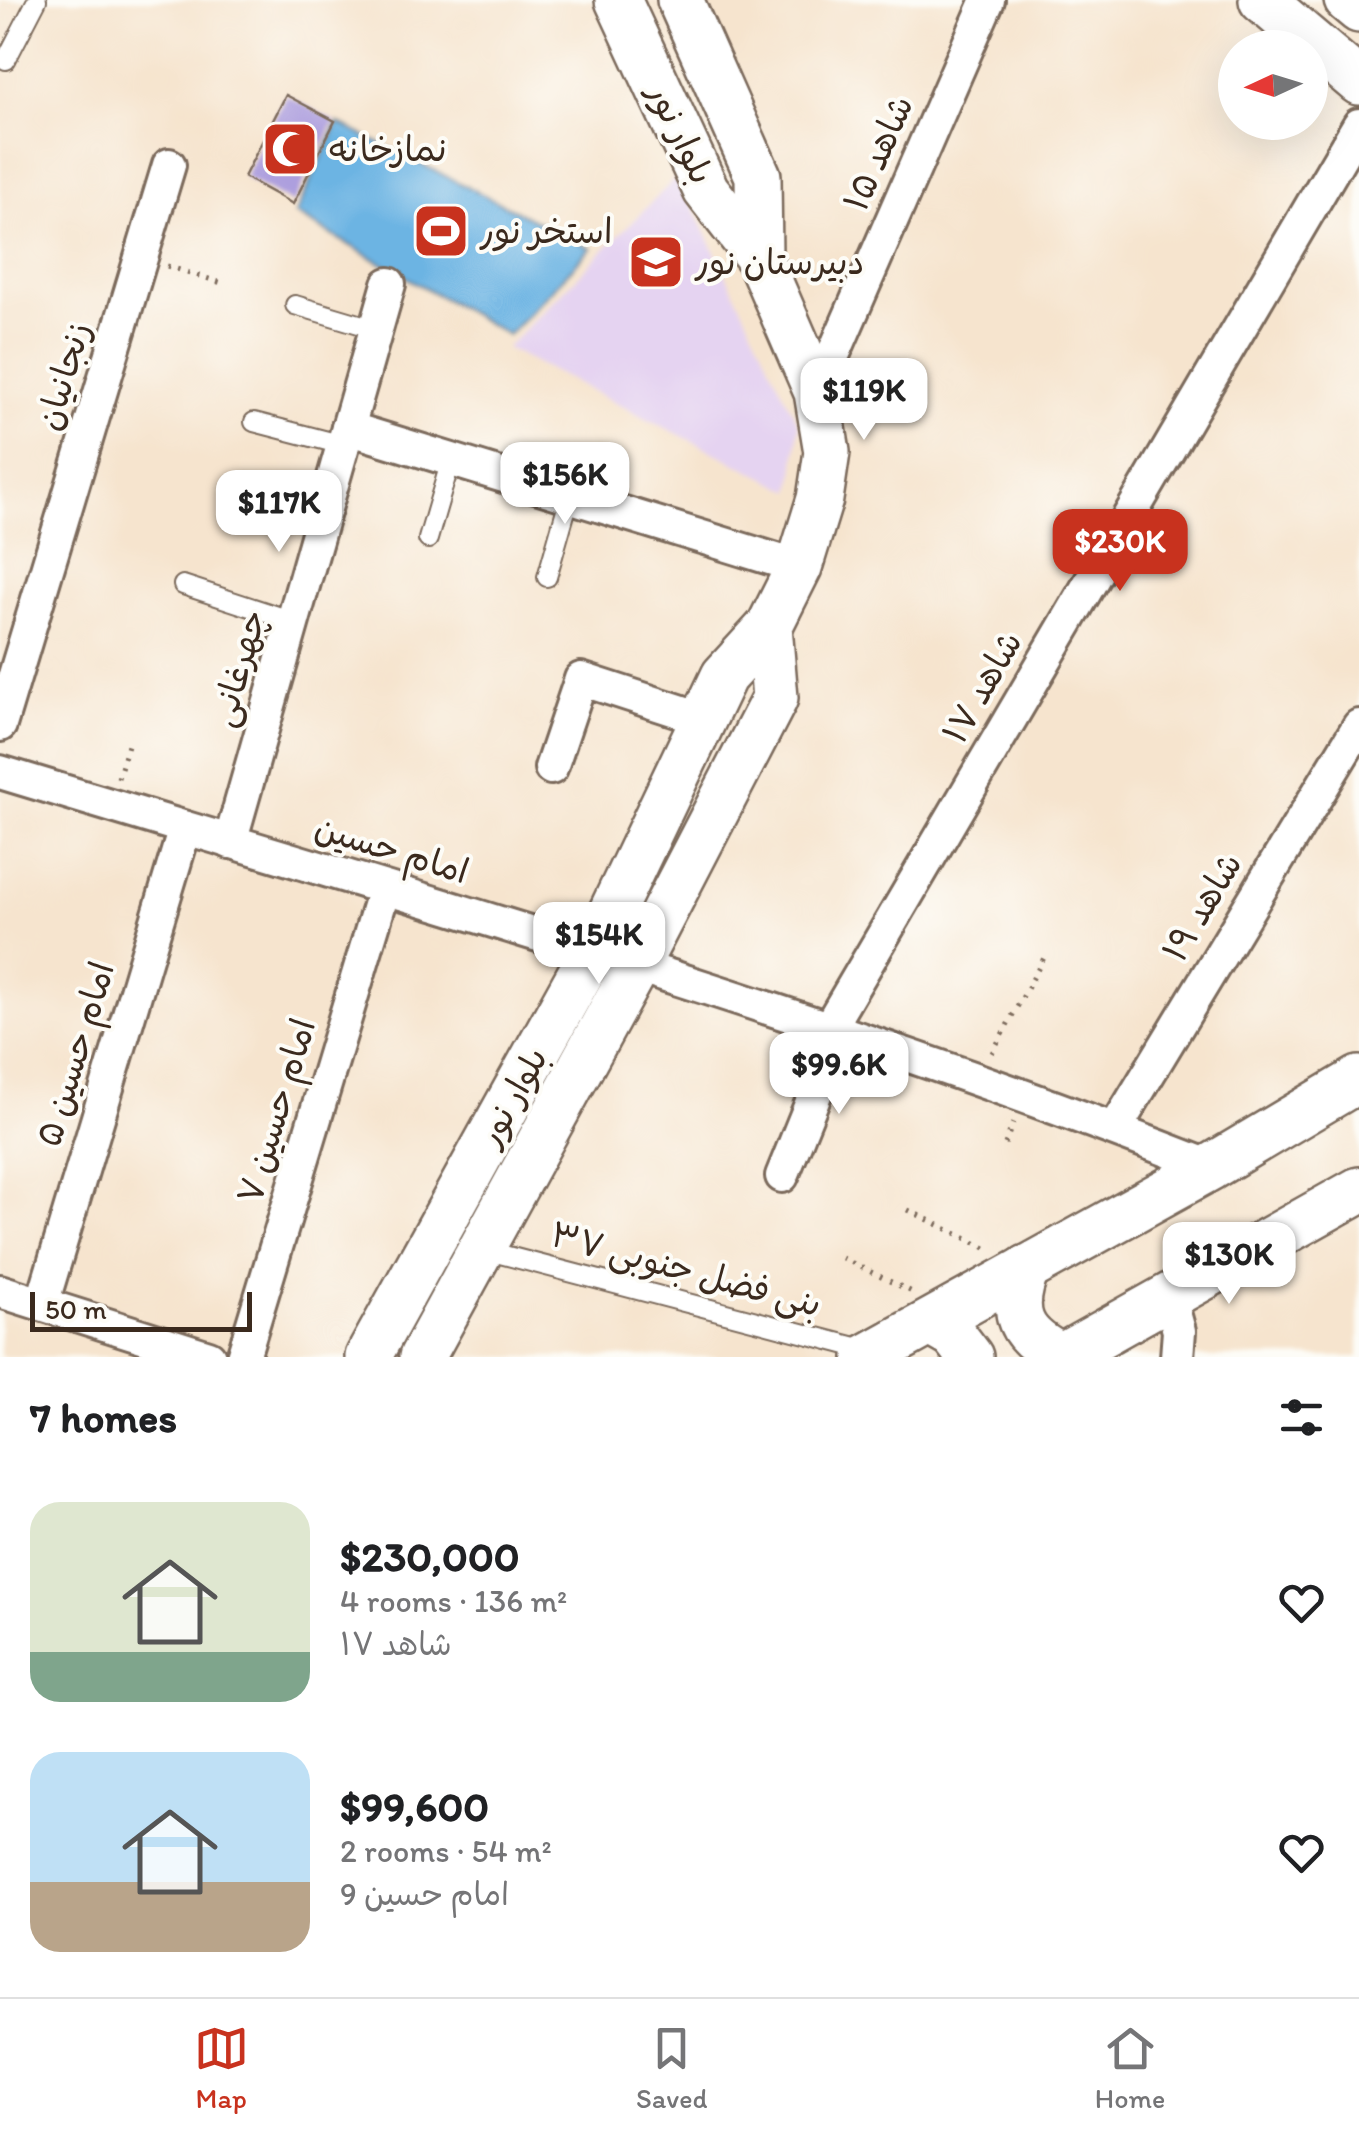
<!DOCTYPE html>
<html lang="en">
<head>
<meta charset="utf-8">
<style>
  body { margin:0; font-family:Itim,"Playpen Sans Arabic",sans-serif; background:#f6f6f6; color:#202124; height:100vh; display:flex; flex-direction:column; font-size:38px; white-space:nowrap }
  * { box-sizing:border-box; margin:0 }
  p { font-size:32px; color:#757577 }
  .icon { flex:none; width:55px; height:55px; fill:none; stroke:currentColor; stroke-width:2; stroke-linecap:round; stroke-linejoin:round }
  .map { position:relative; height:1357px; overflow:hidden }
  .details { display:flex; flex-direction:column; background:#fff; flex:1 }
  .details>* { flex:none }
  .needle { width:65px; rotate:266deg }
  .fabs { position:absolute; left:1218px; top:30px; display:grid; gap:20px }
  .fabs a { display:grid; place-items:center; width:110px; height:110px; border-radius:50%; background:#fff; box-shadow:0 10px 40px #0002; font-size:50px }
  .scale { position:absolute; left:30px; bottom:25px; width:222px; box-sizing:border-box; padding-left:10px; border:5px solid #3b2a1e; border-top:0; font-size:28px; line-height:35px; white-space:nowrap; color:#3b2a1e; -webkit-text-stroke:8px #fdfcf7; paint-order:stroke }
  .price { position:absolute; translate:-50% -85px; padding:0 22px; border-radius:20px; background:#fff; color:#222; font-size:32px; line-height:65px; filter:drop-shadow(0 2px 5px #0008) }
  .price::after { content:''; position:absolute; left:50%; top:60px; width:30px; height:22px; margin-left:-15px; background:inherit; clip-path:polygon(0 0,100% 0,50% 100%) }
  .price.on { background:#c8321e; color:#fff }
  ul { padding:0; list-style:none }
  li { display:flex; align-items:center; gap:30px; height:250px; padding:0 30px }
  li span { display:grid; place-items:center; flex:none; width:280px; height:200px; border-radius:30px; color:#555 }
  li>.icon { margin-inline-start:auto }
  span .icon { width:120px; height:120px; fill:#fffc; stroke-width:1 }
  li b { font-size:42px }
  h2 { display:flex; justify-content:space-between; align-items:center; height:120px; padding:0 30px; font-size:42px }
  .tabs { display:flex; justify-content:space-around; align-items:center; height:140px; border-top:2px solid #e0e0e0; background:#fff; font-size:28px; color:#757577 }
  .tabs a { display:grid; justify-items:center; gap:5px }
  .tabs .on { color:#c8321e }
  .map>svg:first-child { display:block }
  .built { fill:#e5d3f1 }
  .water { fill:#6cb4e3; stroke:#546f80; stroke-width:2.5 }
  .building { fill:#ad9fde }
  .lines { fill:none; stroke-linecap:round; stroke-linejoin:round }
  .lane-casing { stroke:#7c6b5c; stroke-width:22 }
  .street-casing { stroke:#7c6b5c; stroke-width:38 }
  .secondary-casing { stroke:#7c6b5c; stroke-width:50 }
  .path { stroke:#7c6b5c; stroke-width:5; stroke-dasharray:2.5 8; stroke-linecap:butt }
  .lane { stroke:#fff; stroke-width:18 }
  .street { stroke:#fff; stroke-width:32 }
  .secondary { stroke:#fff; stroke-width:45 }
  .labels { text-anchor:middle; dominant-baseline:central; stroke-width:8; stroke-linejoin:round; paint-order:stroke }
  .street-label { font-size:35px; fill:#3b2a1e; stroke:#fdfcf7 }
  .poi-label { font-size:35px; fill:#3b2a1e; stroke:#fdfcf7; text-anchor:start }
</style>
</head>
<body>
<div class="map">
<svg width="1359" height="1357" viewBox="0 0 1359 1357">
  <rect width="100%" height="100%" fill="#fdfcf7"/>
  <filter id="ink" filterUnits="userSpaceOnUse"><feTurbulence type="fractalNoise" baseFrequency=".01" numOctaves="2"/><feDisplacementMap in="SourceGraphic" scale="20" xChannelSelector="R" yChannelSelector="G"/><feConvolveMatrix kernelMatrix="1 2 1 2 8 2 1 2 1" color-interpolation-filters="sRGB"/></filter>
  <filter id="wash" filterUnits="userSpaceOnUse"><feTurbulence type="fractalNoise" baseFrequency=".0048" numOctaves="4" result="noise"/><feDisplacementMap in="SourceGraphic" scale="40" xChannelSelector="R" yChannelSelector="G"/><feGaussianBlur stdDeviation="2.25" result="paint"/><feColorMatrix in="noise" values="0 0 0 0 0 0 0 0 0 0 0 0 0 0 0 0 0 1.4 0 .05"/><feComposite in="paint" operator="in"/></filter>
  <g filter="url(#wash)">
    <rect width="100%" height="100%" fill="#f6e4ce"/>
    <!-- built -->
    <polygon class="built" points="678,176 799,425 792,491 506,348"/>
    <!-- water -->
    <polygon class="water" points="338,123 591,248 508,335 295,214"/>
    <g id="blocks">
      <!-- building -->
      <polygon class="building" points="286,95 335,121 293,204 244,177"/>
    </g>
  </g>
  <g filter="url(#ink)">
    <use href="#blocks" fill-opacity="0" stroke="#7c6b5c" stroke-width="2.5"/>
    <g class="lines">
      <!-- lane casing -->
      <g class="lane-casing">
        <g id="lane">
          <polyline points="6,60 37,0"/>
          <polyline points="295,305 376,329"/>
          <polyline points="254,422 343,445"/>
          <polyline points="428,539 451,460"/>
          <polyline points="547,577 570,496"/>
          <polyline points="183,585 293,621"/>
          <polyline points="481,1249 867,1350"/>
        </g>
      </g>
      <!-- street casing -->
      <g class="street-casing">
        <g id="street">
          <polyline points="817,392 988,0"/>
          <polyline points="348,428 799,567"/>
          <polyline points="0,725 169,165"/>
          <polyline points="551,768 581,679 707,720"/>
          <path d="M 0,772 C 406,895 816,1011 1211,1167"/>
          <polyline points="230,842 389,284"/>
          <polyline points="827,1031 1359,125"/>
          <polyline points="1115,1129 1359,726"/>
          <polyline points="782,1176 839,1035"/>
          <polyline points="0,1291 209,1357"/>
          <polyline points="1170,1298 1179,1331 1177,1357"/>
          <polyline points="42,1304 185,828"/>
          <polyline points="243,1357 384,889"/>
        </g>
      </g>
      <!-- secondary casing -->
      <g class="secondary-casing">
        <g id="secondary">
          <polyline points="680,0 758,176 759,258"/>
          <polyline points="1262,0 1359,82"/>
          <polyline points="1347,0 1359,10"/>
          <path d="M 1027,1268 C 1009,1313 1018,1335 1062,1357"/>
          <polyline points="931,1323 954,1336 970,1357"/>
          <polyline points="368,1357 593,951 724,676 769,627 799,567 820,499 827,452 817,392 759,258 706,190 618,0"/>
          <polyline points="422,1357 635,968 775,698 769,627"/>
          <polyline points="867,1357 1211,1167 1359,1079"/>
          <polyline points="1061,1357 1359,1190"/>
        </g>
      </g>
      <!-- path -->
      <g class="path">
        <polyline points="167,266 222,283"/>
        <polyline points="118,778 128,745"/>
        <polyline points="992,1053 1045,956"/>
        <polyline points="1005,1144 1013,1123"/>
        <polyline points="908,1210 986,1248"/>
        <polyline points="842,1258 912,1292"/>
      </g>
      <!-- lane -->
      <use href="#lane" class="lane"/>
      <!-- street -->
      <use href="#street" class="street"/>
      <!-- secondary -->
      <use href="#secondary" class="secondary"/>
    </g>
  </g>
  <!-- icons -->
  <defs>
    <g id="mosque-square" transform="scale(2.875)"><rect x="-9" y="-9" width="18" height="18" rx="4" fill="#c8321e" stroke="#fdfcf7"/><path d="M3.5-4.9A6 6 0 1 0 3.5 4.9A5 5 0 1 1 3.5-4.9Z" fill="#fff"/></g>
    <g id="stadium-square" transform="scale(2.875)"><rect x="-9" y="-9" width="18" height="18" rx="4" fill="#c8321e" stroke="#fdfcf7"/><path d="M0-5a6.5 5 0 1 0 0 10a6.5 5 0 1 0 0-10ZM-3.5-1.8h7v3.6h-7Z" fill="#fff"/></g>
    <g id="school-square" transform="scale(2.875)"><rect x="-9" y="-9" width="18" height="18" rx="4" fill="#c8321e" stroke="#fdfcf7"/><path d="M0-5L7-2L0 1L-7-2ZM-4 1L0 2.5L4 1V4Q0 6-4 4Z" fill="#fff"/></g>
  </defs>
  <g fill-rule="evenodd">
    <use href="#mosque-square" x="290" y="149"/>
    <use href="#stadium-square" x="441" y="231"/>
    <use href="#school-square" x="656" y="262"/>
  </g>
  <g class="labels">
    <!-- street labels -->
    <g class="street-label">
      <text transform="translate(681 133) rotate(64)">بلوار نور</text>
      <text transform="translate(878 153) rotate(-66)">شاهد ۱۵</text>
      <text transform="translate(63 376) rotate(-73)">زنجانیان</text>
      <text transform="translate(238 668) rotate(-74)">چهرغانی</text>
      <text transform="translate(982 687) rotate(-60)">شاهد ۱۷</text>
      <text transform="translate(392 849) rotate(17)">امام حسین</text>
      <text transform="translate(1202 907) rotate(-59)">شاهد ۱۹</text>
      <text transform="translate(75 1054) rotate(-73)">امام حسین ۵</text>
      <text transform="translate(512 1097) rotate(-61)">بلوار نور</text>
      <text transform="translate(276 1111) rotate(-73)">امام حسین ۷</text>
      <text transform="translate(686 1269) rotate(15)">بنی فضل جنوبی ۳۷</text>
    </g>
    <!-- poi labels -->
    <g class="poi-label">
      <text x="329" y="149">نمازخانه</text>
      <text x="480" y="231">استخر نور</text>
      <text x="695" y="262">دبیرستان نور</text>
    </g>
  </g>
</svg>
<div class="fabs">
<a><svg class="needle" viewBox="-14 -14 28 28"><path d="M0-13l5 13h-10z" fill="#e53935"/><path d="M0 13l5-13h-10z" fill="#757577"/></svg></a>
</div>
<div class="scale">50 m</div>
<b class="price" style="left:864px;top:443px">$119K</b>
<b class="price" style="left:565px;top:527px">$156K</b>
<b class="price" style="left:279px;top:555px">$117K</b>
<b class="price on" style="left:1120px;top:594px">$230K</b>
<b class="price" style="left:599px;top:987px">$154K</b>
<b class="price" style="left:839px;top:1117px">$99.6K</b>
<b class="price" style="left:1229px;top:1307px">$130K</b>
</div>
<section class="details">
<h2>7 homes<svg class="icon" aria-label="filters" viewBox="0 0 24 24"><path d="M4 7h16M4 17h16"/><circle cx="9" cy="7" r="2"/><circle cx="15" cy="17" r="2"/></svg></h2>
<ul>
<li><span style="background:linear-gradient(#dfe7d0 75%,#7fa58c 0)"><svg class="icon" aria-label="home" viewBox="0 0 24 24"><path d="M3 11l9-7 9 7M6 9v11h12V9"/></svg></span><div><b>$230,000</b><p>4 rooms · 136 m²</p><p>شاهد ۱۷</p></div><svg class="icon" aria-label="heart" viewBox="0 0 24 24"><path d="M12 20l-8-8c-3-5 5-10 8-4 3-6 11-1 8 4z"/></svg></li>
<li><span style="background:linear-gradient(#bfe0f5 65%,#b9a48a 0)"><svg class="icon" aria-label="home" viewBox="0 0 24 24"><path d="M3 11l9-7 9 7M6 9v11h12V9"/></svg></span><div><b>$99,600</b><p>2 rooms · 54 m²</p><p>امام حسین 9</p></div><svg class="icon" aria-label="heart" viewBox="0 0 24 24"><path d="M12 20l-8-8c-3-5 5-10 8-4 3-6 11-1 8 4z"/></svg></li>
</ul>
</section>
<nav class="tabs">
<a class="on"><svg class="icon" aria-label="map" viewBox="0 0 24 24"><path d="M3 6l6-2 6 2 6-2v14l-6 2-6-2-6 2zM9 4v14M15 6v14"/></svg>Map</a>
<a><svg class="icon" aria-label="saved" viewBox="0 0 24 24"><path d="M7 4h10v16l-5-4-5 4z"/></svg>Saved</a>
<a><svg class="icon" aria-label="home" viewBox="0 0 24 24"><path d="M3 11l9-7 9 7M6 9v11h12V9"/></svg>Home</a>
</nav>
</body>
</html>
